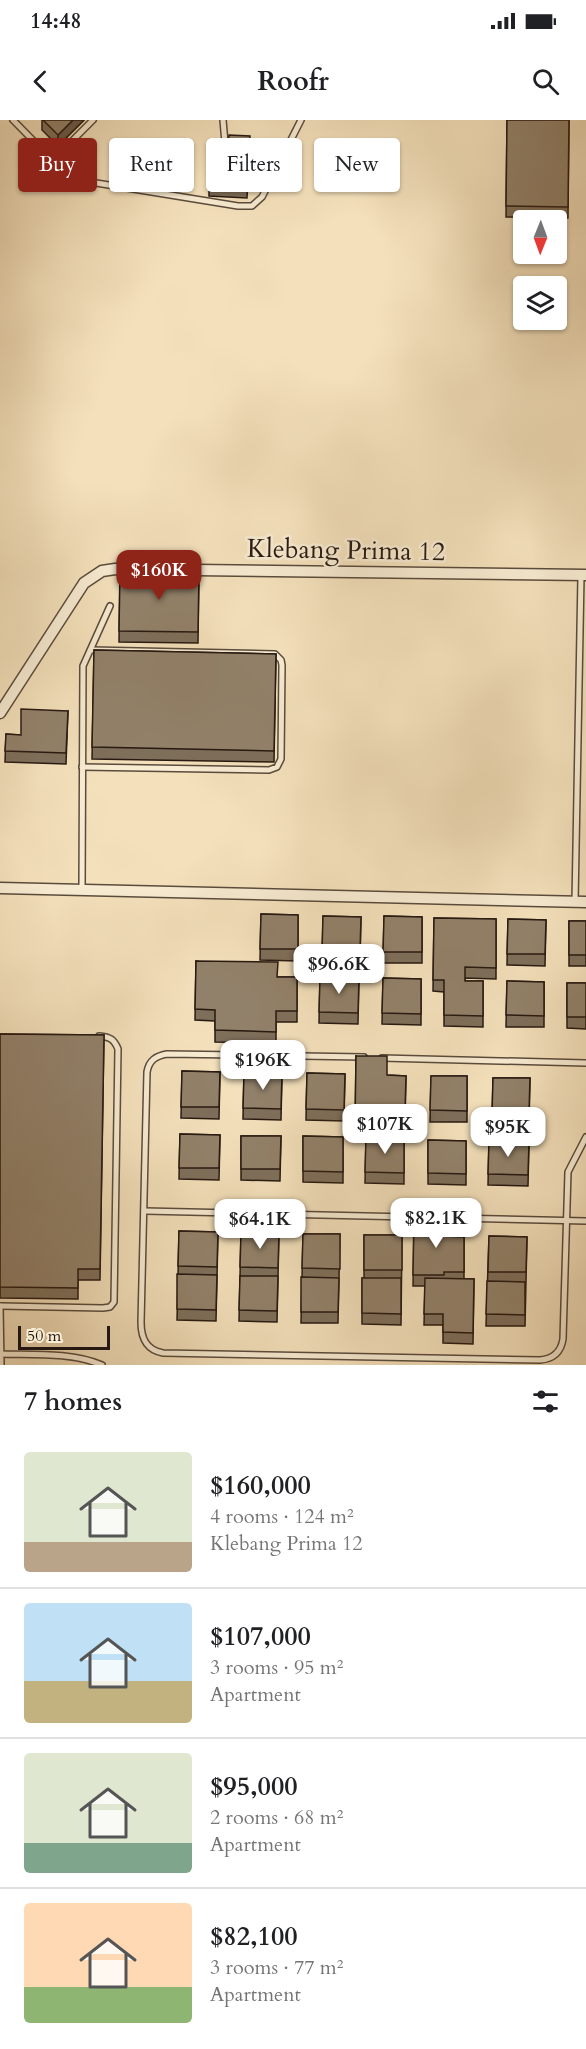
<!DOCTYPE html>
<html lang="en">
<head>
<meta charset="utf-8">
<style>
  body { margin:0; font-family:Cardo,serif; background:#f2f2f2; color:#202124; height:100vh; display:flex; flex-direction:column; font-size:22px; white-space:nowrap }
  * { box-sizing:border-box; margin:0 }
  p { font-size:20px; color:#757577 }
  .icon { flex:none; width:33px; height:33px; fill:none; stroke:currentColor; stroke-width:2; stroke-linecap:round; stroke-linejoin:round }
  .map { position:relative; height:1245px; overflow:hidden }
  .side { display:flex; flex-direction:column; background:#fff; flex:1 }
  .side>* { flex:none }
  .banner { position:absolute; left:18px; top:18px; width:550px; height:54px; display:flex; gap:12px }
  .needle { width:39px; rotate:181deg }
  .buttons { position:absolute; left:513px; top:90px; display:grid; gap:12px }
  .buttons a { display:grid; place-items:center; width:54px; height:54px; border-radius:6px; background:#fff; box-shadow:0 2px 4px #0004; font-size:30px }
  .scale { position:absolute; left:18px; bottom:15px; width:92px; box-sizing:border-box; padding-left:6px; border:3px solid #271911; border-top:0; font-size:16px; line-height:21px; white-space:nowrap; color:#271911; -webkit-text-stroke:4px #f8ecd3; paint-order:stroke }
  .price { position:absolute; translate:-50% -51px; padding:0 14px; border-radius:12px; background:#fff; color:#222; font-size:20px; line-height:39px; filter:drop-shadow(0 2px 3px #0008) }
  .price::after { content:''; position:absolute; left:50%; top:36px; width:18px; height:14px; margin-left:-9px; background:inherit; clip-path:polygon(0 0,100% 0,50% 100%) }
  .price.active { background:#8f2418; color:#fff }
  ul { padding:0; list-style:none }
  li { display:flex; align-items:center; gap:18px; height:150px; padding:0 24px }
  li+li { border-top:2px solid #e0e0e0 }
  li span { display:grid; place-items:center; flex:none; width:168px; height:120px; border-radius:6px; color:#555 }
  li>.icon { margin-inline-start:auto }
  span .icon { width:72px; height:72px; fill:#fffc; stroke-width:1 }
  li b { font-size:26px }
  h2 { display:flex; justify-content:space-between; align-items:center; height:72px; padding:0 24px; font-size:26px }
  .tag { padding:0 21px; border-radius:6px; background:#fff; box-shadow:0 2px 4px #0004; font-size:21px; line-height:54px }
  .tag.active { background:#8f2418; color:#fff }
  .status { display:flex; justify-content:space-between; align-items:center; height:42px; padding:0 30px; background:#fff; direction:ltr }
  .status svg { height:16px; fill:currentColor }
  header { display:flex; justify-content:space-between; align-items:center; height:78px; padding:0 24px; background:#fff; font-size:27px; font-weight:600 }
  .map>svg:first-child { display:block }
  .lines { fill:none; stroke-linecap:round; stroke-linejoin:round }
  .service-casing { stroke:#5a4b3c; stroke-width:8 }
  .minor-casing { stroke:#5a4b3c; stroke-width:13 }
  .service { stroke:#f8ecd3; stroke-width:5 }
  .minor { stroke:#f8ecd3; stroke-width:10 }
  .wall { fill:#7e6f5b; stroke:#271911; stroke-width:1.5 }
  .shaded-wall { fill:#665a4a; stroke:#271911; stroke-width:1.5 }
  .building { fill:#92816a; stroke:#271911; stroke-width:1.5 }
  .labels { text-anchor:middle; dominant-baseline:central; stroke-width:5; stroke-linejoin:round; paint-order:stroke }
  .street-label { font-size:26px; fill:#271911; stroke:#f8ecd3 }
</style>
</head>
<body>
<div class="status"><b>14:48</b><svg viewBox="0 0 49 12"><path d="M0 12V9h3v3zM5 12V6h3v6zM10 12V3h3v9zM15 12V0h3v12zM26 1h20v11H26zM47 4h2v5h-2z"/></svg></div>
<header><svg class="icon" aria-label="back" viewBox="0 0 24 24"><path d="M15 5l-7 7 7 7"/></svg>Roofr<svg class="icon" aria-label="search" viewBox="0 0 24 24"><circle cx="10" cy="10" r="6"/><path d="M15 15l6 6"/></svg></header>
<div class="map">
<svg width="586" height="1245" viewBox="0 0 586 1245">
  <rect width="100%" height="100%" fill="#f4e1bc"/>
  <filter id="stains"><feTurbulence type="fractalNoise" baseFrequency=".00333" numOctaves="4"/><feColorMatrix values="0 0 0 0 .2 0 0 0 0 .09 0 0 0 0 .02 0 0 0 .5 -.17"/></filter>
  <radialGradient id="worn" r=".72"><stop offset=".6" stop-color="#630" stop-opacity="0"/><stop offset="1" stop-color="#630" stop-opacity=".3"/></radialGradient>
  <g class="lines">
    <!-- service casing -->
    <g class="service-casing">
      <g id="service">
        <polyline points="13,0 64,52 84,61 238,86 252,86 262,77 301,0"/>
        <polyline points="223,0 225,23"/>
        <polyline points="71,22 93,0"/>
        <polyline points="82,647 269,650 277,647 281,639 282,545 281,540 275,534 91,530"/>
        <polyline points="82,770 83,546 110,486"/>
        <polyline points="575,782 581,456"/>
        <path d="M 364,937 L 167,934 C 156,936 149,940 147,952 L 141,1202 C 141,1218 146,1230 163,1233 L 540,1240 C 553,1239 561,1232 563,1219 L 568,1052 L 586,1017"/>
        <polyline points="382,938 586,943"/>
        <polyline points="145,1091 586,1101"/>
        <polyline points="0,1186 1,1245"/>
        <path d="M 1,1186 L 103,1188 L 110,1187 L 114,1182 L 118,929 C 114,919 110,917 99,916"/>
        <path d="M 0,1234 C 33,1235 71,1232 102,1245"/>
      </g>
    </g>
    <!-- minor casing -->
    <g class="minor-casing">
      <g id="minor">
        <polyline points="0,593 84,463 102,451 115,449 586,455"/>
        <polyline points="0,768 586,782"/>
      </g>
    </g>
    <!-- service -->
    <use href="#service" class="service"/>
    <!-- minor -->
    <use href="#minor" class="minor"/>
  </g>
  <!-- wall -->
  <g class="wall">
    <polygon points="42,0 84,0 58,26 42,10"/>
    <polygon points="507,0 569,0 568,98 506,97"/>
    <polygon points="250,27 247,78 209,76 209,65"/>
    <polygon points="120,451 199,452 198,523 119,522"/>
    <polygon points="94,530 276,534 274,642 92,639"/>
    <polygon points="68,591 66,644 5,642 6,614 21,615"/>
    <polygon points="261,794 298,795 298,841 260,840"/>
    <polygon points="323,796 361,797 360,842 322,842"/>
    <polygon points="384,796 422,797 422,843 383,843"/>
    <polygon points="434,798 496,799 496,859 465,858 465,861 483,861 483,907 444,906 444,872 433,871"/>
    <polygon points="508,799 546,800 545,846 507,845"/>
    <rect x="569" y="801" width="17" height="45"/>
    <polygon points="196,841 278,857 297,857 297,902 276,902 276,923 215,922 215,901 195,900"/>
    <polygon points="320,857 359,858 358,904 319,903"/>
    <polygon points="383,858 421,859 421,905 382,904"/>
    <polygon points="507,861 544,862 544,907 506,907"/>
    <polygon points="567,863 586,863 586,909 567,908"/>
    <polygon points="0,914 104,915 100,1160 78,1160 78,1179 0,1178"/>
    <polygon points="356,936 387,955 406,956 405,1002 386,1002 386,1016 355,1015"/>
    <polygon points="182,951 220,952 219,999 181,998"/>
    <polygon points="244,953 282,954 281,1000 243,999"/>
    <polygon points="307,953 345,954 344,1001 306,1000"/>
    <polygon points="431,956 467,956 467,1002 430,1002"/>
    <polygon points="493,958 530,958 529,1004 492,1004"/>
    <polygon points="180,1014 220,1015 219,1060 179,1059"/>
    <polygon points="241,1016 281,1016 280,1061 241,1060"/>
    <polygon points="303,1016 343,1017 343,1063 303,1062"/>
    <polygon points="366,1017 404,1018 404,1064 365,1063"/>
    <polygon points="428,1020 466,1021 466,1065 428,1064"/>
    <polygon points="489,1020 529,1021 528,1066 488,1065"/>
    <polygon points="414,1099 444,1116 464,1117 464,1159 474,1159 473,1224 443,1223 443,1205 424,1205 425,1166 413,1166"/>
    <polygon points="179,1111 218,1112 216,1201 177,1200"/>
    <polygon points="241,1112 279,1113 277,1202 239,1201"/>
    <polygon points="303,1114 340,1114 338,1203 301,1203"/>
    <polygon points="364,1115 402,1115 401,1205 362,1204 362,1158 364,1158"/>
    <polygon points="489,1116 527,1117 525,1206 486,1206"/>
  </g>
  <!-- shaded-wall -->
  <polygon class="shaded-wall" points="73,0 84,0 58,26 58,15"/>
  <!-- building -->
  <g class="building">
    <polygon points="43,0 73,0 58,15"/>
    <polygon points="507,0 569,0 568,87 506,86"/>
    <polygon points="229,15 250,16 247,66 209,65 211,23 228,24"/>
    <polygon points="120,451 199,452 198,512 119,511"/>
    <polygon points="94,530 276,534 274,631 92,627"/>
    <polygon points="21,589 68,591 66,633 5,631 6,614 21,615"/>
    <polygon points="261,794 298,795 298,829 260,829"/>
    <polygon points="323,796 361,797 360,831 322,831"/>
    <polygon points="384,796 422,797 422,832 383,832"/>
    <polygon points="434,798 496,799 496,848 465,847 465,861 483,861 483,896 444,895 444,860 433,860"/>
    <polygon points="508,799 546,800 545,834 507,834"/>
    <rect x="569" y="801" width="17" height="34"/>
    <polygon points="196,841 278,842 277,857 297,857 297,891 276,891 276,912 215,910 215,890 195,889"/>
    <polygon points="320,857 359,858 358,893 319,892"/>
    <polygon points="383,858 421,859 421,894 382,893"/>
    <polygon points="507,861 544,862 544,896 506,895"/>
    <rect x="567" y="863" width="19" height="34"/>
    <polygon points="0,914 104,915 100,1149 78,1149 78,1168 0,1167"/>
    <polygon points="356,936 387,936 387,955 406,956 405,991 386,991 386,1004 355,1004"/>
    <polygon points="182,951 220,952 219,987 181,987"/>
    <polygon points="244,953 282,954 281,989 243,988"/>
    <polygon points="307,953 345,954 344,990 306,989"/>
    <polygon points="431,956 467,956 467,991 430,990"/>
    <polygon points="493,958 530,958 529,993 492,993"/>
    <polygon points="180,1014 220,1015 219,1048 179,1048"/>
    <polygon points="241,1016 281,1016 280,1049 241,1049"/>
    <polygon points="303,1016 343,1017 343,1052 303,1051"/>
    <polygon points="366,1017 404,1018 404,1053 365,1052"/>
    <polygon points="428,1020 466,1021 466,1054 428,1053"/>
    <polygon points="489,1020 529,1021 528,1055 488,1054"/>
    <polygon points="414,1099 445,1099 444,1116 464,1117 464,1152 444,1152 444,1155 413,1155"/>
    <polygon points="179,1111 218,1112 217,1147 178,1146"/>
    <polygon points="241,1112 279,1113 278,1148 240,1147"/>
    <polygon points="303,1114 340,1114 340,1149 302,1148"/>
    <rect x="364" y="1115" width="38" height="35"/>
    <polygon points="489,1116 527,1117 526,1152 488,1152"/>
    <polygon points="177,1154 217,1155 216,1190 177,1189"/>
    <polygon points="240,1156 278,1156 277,1191 239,1190"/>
    <polygon points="301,1157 339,1158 338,1192 301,1192"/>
    <polygon points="362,1158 401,1158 401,1194 362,1193"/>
    <polygon points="425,1158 474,1159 473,1213 443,1212 443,1194 424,1194"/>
    <polygon points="487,1161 525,1162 525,1195 486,1194"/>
  </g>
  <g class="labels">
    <!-- street labels -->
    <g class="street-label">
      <text transform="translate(346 430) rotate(1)">Klebang Prima 12</text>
    </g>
  </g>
  <rect width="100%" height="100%" filter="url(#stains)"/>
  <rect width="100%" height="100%" fill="url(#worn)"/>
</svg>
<div class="buttons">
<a><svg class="needle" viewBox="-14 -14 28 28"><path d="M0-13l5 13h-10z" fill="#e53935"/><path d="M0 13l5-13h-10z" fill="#757577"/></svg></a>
<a><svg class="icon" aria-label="layers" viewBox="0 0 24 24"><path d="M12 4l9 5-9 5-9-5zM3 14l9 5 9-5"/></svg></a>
</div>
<div class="scale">50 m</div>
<b class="price active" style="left:159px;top:481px">$160K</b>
<b class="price" style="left:339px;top:875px">$96.6K</b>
<b class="price" style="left:263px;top:971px">$196K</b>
<b class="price" style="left:385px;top:1035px">$107K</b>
<b class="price" style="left:508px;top:1038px">$95K</b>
<b class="price" style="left:436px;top:1129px">$82.1K</b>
<b class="price" style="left:260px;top:1130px">$64.1K</b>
<div class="banner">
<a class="tag active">Buy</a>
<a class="tag">Rent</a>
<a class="tag">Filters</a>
<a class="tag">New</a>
</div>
</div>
<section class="side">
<h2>7 homes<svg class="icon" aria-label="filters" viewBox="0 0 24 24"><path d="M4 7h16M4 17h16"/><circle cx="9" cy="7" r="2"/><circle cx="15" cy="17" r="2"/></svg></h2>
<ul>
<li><span style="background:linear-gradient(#dfe7d0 75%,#b9a48a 0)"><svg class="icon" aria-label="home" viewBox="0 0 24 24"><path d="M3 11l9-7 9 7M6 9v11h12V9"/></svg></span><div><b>$160,000</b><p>4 rooms · 124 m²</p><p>Klebang Prima 12</p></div></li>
<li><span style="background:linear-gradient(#bfe0f5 65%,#c2b280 0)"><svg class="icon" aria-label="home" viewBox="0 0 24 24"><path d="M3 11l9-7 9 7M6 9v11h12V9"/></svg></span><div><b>$107,000</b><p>3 rooms · 95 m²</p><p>Apartment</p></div></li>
<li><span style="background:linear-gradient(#dfe7d0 75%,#7fa58c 0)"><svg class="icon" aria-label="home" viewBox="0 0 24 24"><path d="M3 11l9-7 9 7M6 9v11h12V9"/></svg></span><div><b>$95,000</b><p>2 rooms · 68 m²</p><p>Apartment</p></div></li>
<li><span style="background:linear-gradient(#ffd9b3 70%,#8fb573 0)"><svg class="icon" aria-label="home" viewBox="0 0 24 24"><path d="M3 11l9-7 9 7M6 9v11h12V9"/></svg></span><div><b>$82,100</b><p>3 rooms · 77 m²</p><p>Apartment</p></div></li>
</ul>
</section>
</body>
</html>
